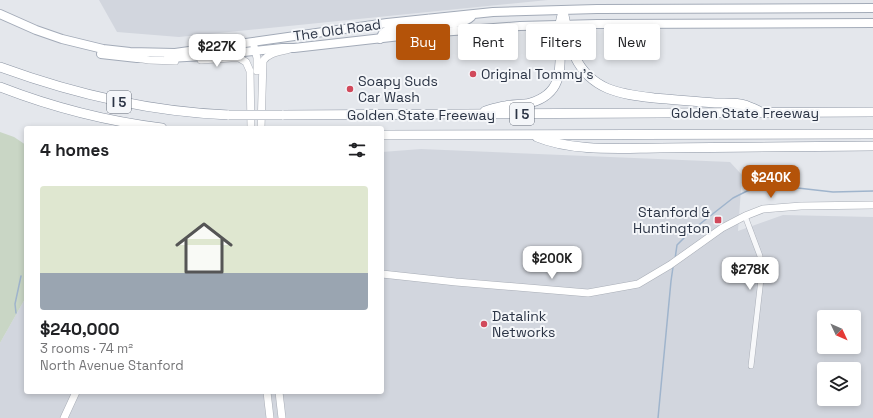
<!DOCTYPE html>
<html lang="en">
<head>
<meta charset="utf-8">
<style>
  body { margin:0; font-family:"Space Grotesk",sans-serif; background:#f6f6f6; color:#202124; height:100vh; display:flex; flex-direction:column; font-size:15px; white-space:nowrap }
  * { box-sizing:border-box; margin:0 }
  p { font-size:13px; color:#757577 }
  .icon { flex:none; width:22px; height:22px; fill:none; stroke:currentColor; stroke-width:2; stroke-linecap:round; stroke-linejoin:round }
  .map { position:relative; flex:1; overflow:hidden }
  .drawer { position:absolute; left:24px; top:126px; width:360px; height:268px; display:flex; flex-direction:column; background:#fff; border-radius:4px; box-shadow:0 2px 6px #0003 }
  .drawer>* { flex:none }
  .top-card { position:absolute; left:396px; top:24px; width:380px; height:36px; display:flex; gap:8px }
  .needle { width:26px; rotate:134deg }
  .fabs { position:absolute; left:817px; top:310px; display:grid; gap:8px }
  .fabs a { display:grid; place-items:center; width:44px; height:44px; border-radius:4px; background:#fff; box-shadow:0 2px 6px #0003; font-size:20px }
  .price { position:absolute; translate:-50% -34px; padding:0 9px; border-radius:8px; background:#fff; color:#222; font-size:13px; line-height:26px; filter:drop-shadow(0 1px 2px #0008) }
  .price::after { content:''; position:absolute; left:50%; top:24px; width:12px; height:9px; margin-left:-6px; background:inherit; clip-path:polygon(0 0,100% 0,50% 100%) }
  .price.current { background:#b45309; color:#fff }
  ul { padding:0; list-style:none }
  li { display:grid; align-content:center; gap:8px; height:212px; padding:0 16px }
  li span { display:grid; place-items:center; height:124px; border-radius:4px; color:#555 }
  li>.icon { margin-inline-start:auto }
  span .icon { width:72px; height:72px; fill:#fffc; stroke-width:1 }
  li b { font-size:17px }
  h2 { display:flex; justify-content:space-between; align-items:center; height:48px; padding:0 16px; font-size:17px }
  .chip { padding:0 14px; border-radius:4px; background:#fff; box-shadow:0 2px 6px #0003; font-size:14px; line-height:36px }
  .chip.current { background:#b45309; color:#fff }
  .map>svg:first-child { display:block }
  .built { fill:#d2d6de; fill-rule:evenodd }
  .green { fill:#c9d6c5 }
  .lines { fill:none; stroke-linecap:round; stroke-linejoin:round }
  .stream { stroke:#9fb4cc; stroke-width:1.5 }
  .street-casing { stroke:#a9aeb7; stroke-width:6 }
  .secondary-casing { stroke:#a9aeb7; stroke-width:8 }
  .primary-casing { stroke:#a3abb8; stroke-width:10 }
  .highway-casing { stroke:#8b94a3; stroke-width:10 }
  .street { stroke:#f7f8fa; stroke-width:5 }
  .secondary { stroke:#fff; stroke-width:7 }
  .primary { stroke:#fff; stroke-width:8 }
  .highway { stroke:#fff; stroke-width:9 }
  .highway-bridge-casing { stroke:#8b94a3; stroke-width:10; stroke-linecap:butt }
  .highway-bridge { stroke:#fff; stroke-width:9 }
  .poi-dot { fill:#d1495b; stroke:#f4f6f9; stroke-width:1.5 }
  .labels { text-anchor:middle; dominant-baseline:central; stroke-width:4; stroke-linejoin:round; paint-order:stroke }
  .shield { fill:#f4f6f9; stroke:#676e7b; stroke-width:1 }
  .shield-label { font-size:13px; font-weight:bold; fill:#2b3445 }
  .street-label { font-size:14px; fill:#2b3445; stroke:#f4f6f9 }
  .poi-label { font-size:14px; fill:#2b3445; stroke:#f4f6f9; text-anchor:start }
</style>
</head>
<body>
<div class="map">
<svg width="873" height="418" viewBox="0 0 873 418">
  <rect width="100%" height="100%" fill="#e4e7ec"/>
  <!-- built -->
  <g class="built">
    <polygon points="99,0 548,0 179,37 117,32"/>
    <path d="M 421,149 L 730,162 L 742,175 L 738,231 L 783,215 L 873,217 L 873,418 L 0,418 L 0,343 L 26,297 L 26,392 L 382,392 L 382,152 ZM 824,317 L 854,317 L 854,347 L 824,347 ZM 824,369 L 854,369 L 854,399 L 824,399 Z"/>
  </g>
  <!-- green -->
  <polygon class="green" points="0,132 14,137 26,145 26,297 0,343"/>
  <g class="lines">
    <!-- stream -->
    <g class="stream">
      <polyline points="675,259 677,245 691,231 733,198 747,191 767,186 780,186 833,192 873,191"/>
      <polyline points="16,313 15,304 21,276"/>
      <polyline points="658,418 671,281 673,267"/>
    </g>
    <!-- street casing -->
    <g class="street-casing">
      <polyline id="street" points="745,216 760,256 761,279 751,366"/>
    </g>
    <!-- secondary casing -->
    <g class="secondary-casing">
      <g id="secondary">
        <polyline points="254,46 257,58 257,71"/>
        <polyline points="137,58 149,60 175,61"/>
        <polyline points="201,60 231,58 239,58 246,62 250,71 251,128"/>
        <path d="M 261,128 L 263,61 C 269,52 281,52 290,49"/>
        <polyline points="382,274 456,282 588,293 638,284 670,265 722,228 745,216 763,209 801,206 873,205"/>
        <polyline points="267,392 270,418"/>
        <polyline points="279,392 282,418"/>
        <polyline points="64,418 76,392"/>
      </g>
    </g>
    <!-- primary casing -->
    <g class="primary-casing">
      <g id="primary">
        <polyline points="0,14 36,30 62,39 103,49 130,52 175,53 387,23 493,12 597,9 873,8"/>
        <path d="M 427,33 L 432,25 L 435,24 C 445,23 463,25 471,17"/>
        <polyline points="380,39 383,33 388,30 424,26 427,24 429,19"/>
        <polyline points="101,54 137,58"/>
        <polyline points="168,58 205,56 282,48 294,48 427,33 520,26 597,24 873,23"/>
      </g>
    </g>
    <!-- highway casing -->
    <g class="highway-casing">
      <g id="highway">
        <path d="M 563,11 C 567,26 567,43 575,57 C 592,91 621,94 654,98 C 675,100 695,101 715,103 C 725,103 736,102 745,105 C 750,107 755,109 759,111"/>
        <path d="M 0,67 C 74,94 150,112 229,115"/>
        <path d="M 0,87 C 54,108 104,121 162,128"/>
        <path d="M 485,111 C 492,109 498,107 505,106 C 513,104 522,105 530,103 C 570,92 558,57 560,26 C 560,21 562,16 563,11"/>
        <polyline points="282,115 873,112"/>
        <polyline points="382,135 873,134"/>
        <path d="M 537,137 C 573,152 622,148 660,148 C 731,148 802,147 873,146"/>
      </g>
    </g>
    <!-- street -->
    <use href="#street" class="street"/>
    <!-- secondary -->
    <use href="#secondary" class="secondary"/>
    <!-- primary -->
    <use href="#primary" class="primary"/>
    <!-- highway -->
    <use href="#highway" class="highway"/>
    <!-- highway-bridge casing -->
    <g class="highway-bridge-casing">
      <polyline id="highway-bridge" points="229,115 282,115"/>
    </g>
    <!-- highway-bridge -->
    <use href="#highway-bridge" class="highway-bridge"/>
  </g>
  <!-- markers -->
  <g class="poi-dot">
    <circle cx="473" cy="74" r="4"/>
    <circle cx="350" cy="89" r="4"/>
    <rect x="714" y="216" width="8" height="8" rx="2"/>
    <circle cx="484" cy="324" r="4"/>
  </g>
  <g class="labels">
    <!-- shield labels -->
    <g class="shield">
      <rect x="107" y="91" width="24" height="22" rx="3"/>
      <rect x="510" y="103" width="24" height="22" rx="3"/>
    </g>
    <g class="shield-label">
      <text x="119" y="102">I 5</text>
      <text x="522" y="114">I 5</text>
    </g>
    <!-- street labels -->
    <g class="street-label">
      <text transform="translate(337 30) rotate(-8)">The Old Road</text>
      <text x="745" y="113">Golden State Freeway</text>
      <text x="421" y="115">Golden State Freeway</text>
    </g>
    <!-- poi labels -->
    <g class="poi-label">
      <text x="481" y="74">Original Tommy's</text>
      <text x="358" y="81">Soapy Suds<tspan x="358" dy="16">Car Wash</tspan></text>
      <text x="710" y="212" text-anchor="end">Stanford &amp;<tspan x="710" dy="16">Huntington</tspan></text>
      <text x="492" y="316">Datalink<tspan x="492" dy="16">Networks</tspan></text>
    </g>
  </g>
</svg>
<div class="fabs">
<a><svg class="needle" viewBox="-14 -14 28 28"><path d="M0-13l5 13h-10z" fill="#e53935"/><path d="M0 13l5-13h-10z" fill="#757577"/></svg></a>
<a><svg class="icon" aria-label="layers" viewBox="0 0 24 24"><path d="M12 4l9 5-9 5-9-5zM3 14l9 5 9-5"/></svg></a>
</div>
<b class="price" style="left:217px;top:68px">$227K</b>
<b class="price current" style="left:771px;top:199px">$240K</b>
<b class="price" style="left:552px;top:280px">$200K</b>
<b class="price" style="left:750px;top:291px">$278K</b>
<div class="top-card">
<a class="chip current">Buy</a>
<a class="chip">Rent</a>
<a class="chip">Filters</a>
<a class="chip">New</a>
</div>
<section class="drawer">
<h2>4 homes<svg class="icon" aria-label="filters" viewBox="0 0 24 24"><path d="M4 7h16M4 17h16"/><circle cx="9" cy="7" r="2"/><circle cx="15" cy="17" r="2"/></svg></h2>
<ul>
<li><span style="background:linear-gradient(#dfe7d0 70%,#9aa5b1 0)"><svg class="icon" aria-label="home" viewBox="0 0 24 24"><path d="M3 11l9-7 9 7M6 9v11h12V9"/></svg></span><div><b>$240,000</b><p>3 rooms · 74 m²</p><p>North Avenue Stanford</p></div></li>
</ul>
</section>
</div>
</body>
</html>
